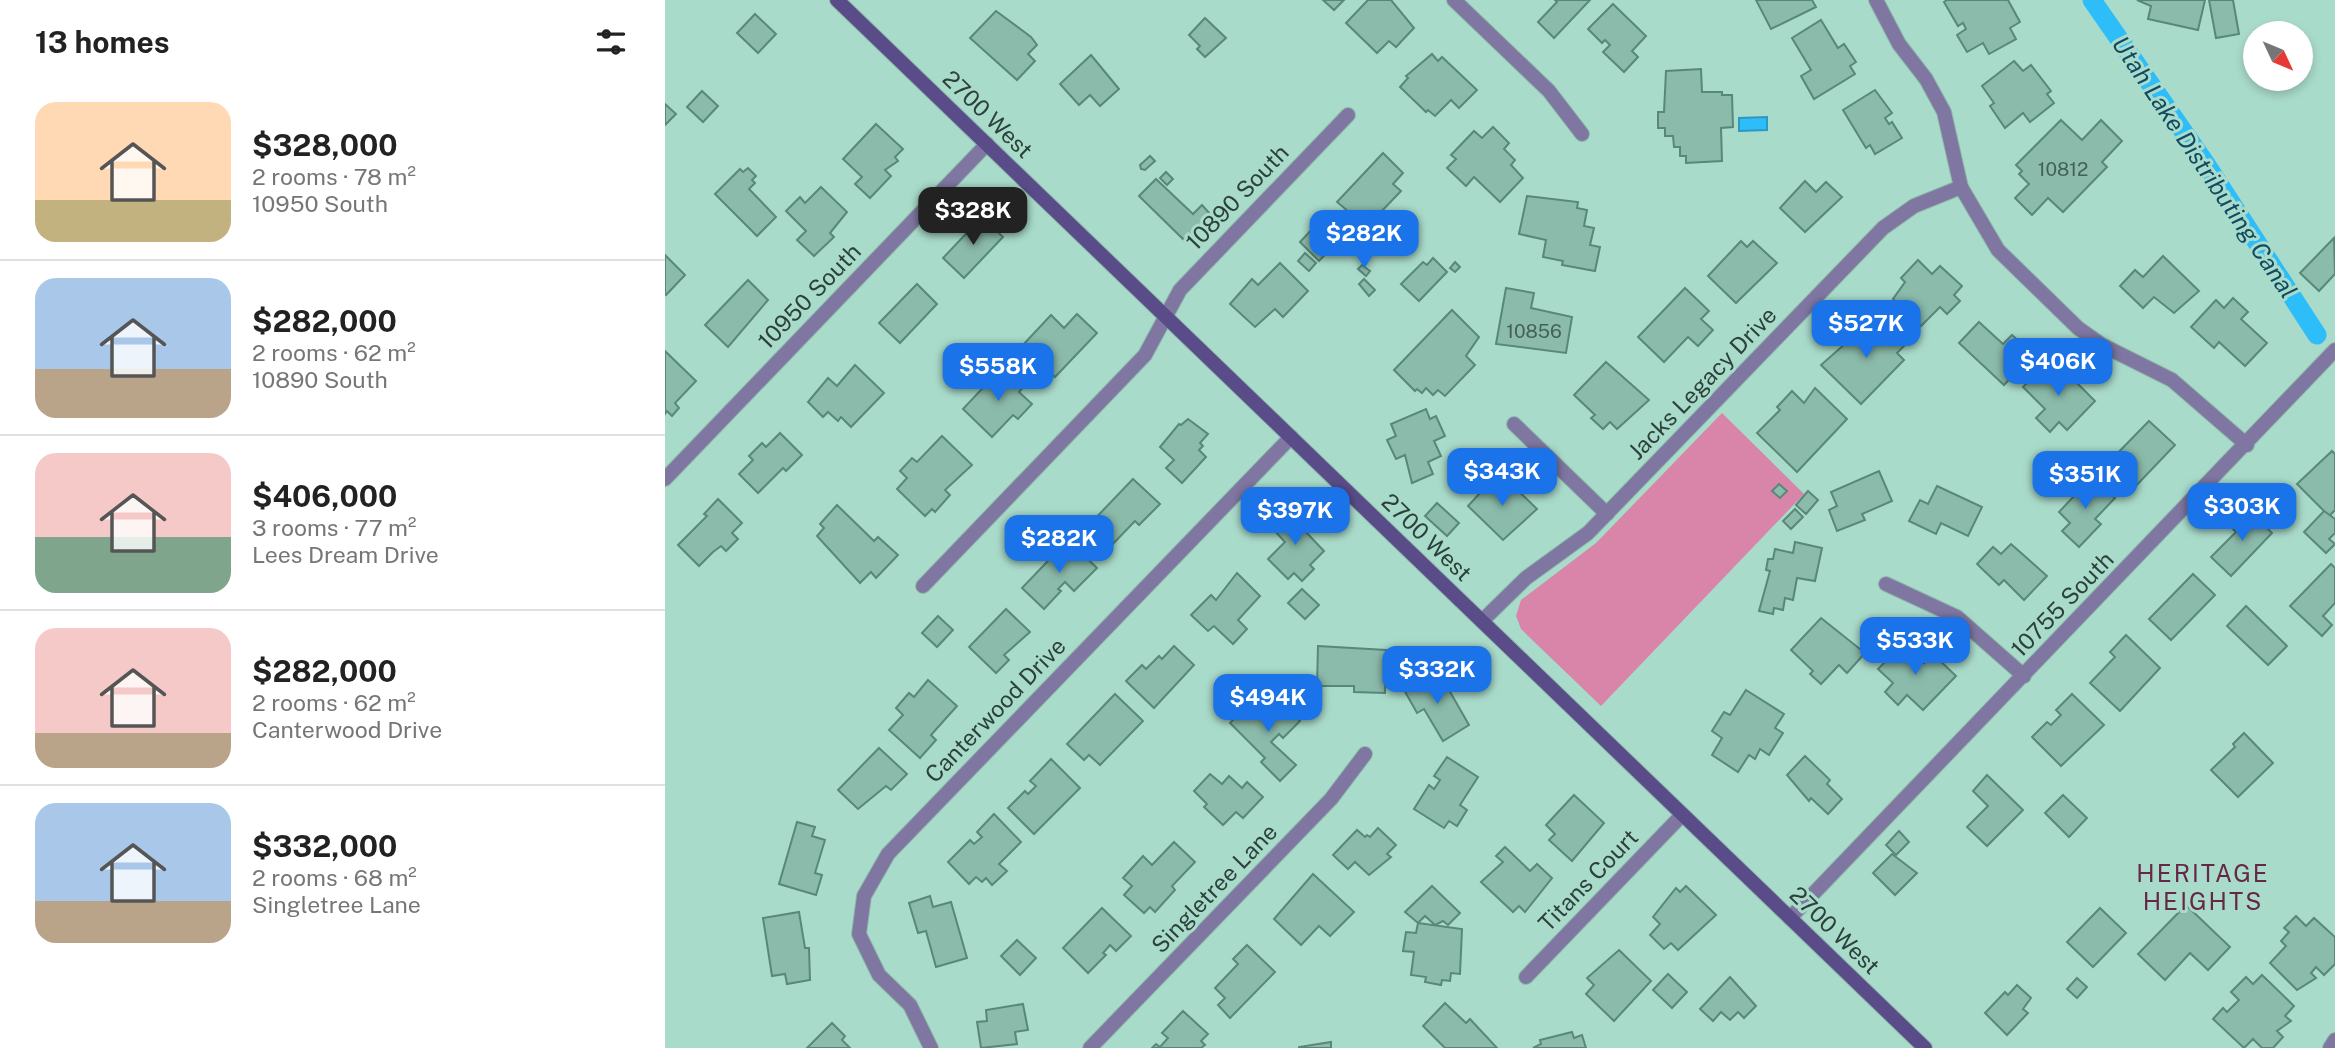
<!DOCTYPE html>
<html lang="en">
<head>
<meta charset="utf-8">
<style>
  body { margin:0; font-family:"Public Sans",sans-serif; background:#f2f2f2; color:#222; height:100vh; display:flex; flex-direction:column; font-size:26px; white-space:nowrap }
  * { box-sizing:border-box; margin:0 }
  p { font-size:23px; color:#767676 }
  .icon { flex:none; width:38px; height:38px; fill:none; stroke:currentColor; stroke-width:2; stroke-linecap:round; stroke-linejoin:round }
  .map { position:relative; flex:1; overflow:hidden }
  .details { display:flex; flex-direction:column; background:#fff; width:665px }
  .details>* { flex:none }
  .needle { width:46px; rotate:134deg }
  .fabs { position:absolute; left:1578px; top:21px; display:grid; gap:14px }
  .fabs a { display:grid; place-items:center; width:70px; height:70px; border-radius:50%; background:#fff; box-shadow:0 4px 10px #0003; font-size:35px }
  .price { position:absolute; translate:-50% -60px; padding:0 16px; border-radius:14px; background:#1a73e8; color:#fff; font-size:23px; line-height:46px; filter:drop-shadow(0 2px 4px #0008) }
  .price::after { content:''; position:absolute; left:50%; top:42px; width:21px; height:16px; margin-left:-10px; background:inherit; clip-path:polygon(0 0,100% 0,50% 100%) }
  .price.current { background:#222; color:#fff }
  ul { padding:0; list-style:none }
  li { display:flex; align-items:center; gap:21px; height:175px; padding:0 35px }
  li+li { border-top:2px solid #e0e0e0 }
  li span { display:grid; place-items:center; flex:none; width:196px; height:140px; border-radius:21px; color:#555 }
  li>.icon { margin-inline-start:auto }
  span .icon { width:84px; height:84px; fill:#fffc; stroke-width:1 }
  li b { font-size:30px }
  h2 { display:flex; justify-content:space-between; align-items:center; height:84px; padding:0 35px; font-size:30px }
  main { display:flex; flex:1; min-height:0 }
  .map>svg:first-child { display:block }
  .green { fill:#d885a9 }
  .water { fill:#2dbdf9; stroke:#2d98c0; stroke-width:2 }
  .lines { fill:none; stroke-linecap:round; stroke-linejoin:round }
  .canal { stroke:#2dbdf9; stroke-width:19 }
  .building { fill:#8bbbab; stroke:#598879; stroke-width:2 }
  .minor-casing { stroke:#8eb9ab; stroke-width:16 }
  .secondary-casing { stroke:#8eb9ab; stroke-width:16 }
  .minor { stroke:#7f77a2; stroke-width:14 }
  .secondary { stroke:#5a4c89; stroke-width:14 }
  .labels { text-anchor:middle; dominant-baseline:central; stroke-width:6; stroke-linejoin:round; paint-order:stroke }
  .number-label { font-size:19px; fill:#446057 }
  .street-label { font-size:23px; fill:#2d413b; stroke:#a9dbcb }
  .water-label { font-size:24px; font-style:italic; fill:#124a62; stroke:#a9dbcb }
  .neighbourhood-label { font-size:24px; letter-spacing:2px; fill:#662645; stroke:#a9dbcb }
</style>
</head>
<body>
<main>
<section class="details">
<h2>13 homes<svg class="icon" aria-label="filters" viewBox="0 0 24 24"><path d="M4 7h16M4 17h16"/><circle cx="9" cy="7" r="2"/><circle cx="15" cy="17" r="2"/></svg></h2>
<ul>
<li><span style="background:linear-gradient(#ffd9b3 70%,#c2b280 0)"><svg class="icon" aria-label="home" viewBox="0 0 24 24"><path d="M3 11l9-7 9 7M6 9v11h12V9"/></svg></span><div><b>$328,000</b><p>2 rooms · 78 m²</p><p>10950 South</p></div></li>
<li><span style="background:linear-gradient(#a9c7e8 65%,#b9a48a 0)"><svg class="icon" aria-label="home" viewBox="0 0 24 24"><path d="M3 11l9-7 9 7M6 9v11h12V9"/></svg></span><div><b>$282,000</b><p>2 rooms · 62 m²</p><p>10890 South</p></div></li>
<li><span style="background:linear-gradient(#f6c9c9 60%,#7fa58c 0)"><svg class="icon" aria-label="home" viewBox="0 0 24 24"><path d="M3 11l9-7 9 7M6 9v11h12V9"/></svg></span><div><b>$406,000</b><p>3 rooms · 77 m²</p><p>Lees Dream Drive</p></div></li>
<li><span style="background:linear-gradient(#f6c9c9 75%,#b9a48a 0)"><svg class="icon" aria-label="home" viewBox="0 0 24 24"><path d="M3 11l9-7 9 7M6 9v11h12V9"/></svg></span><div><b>$282,000</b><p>2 rooms · 62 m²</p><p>Canterwood Drive</p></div></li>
<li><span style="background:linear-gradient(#a9c7e8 70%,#b9a48a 0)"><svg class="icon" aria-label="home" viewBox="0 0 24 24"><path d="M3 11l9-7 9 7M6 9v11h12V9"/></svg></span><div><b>$332,000</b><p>2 rooms · 68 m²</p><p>Singletree Lane</p></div></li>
</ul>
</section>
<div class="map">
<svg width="1670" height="1048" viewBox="0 0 1670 1048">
  <rect width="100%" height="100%" fill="#a9dbcb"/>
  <!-- green -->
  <polygon class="green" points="1057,413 1139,494 936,706 856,629 851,616 856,600 931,543"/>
  <!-- water -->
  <polygon class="water" points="1102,117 1102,130 1074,131 1074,118"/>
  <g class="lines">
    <!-- canal -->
    <polyline class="canal" points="1427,0 1541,164 1652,335"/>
  </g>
  <!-- building -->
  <g class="building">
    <polygon points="658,0 679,0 669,10"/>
    <polygon points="703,0 726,0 749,28 731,47 724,41 712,53 681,23"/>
    <polygon points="890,0 925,0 889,38 873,22 892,2"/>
    <polygon points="1091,0 1147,0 1151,7 1106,29"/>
    <polygon points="1282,0 1343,0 1355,22 1345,28 1351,39 1324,54 1318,43 1302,52 1292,35 1301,29 1298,23 1293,26 1279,2"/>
    <polygon points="1472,0 1540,0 1533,30 1483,19 1486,6"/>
    <polygon points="1544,0 1568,0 1574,34 1551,38"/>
    <polygon points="948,4 981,36 967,51 973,57 959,72 938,52 945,45 940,40 937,43 923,29"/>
    <polygon points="331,11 366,37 372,45 363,54 370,61 352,80 305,38"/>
    <polygon points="90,14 111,34 93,53 72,33"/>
    <polygon points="540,18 561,38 540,57 532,49 535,46 524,35"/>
    <polygon points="1156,20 1173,48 1179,44 1191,62 1185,66 1190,74 1149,99 1136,76 1146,70 1127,38"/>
    <polygon points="767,54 773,61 777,57 812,90 794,108 786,100 770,116 763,110 761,112 735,87 743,78 741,76"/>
    <polygon points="426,55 454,89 435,106 425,95 414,105 395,84"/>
    <polygon points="1349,61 1358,71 1366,65 1386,91 1382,94 1389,103 1365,122 1358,113 1340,128 1325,106 1329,103 1317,86"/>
    <polygon points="1036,69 1037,92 1057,92 1057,95 1067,95 1068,127 1056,128 1057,161 1021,163 1021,156 1015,156 1015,147 1009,147 1008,136 1000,136 1000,128 993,128 993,112 999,112 1001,71"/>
    <polygon points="1210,90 1227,113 1220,118 1224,124 1227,122 1237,138 1210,154 1205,145 1201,148 1178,110"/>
    <polygon points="37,91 53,106 38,122 22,107"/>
    <polygon points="0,104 11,114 0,125"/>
    <polygon points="1396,120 1417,140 1436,120 1457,141 1437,162 1442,167 1398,212 1383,198 1367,215 1350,198 1364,184 1354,174 1357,171 1351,165"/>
    <polygon points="211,124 238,149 230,157 233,161 220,170 226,176 205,198 190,184 197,177 178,159"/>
    <polygon points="828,127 844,143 839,149 850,160 846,165 858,178 835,202 809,177 801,186 782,168 791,159 786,155 809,131 817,138"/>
    <polygon points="718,153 738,173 728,184 736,191 713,215 709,211 697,223 672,202"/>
    <polygon points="485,156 490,161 480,170 476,169 475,165"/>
    <polygon points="83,168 91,176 87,180 90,183 84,189 111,217 92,236 50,194 75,169 78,172"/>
    <polygon points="501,172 508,179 502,185 495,178"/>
    <polygon points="491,179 528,214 537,205 546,215 520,241 474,196"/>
    <polygon points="1140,181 1151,192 1161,182 1177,197 1140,232 1115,208"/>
    <polygon points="156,187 182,212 165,233 169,237 149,256 132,240 141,231 121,211 135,197 140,203"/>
    <polygon points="862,196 913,202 912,208 922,210 919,226 929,228 925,245 935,247 930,271 897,265 898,261 878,257 881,240 854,234"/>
    <polygon points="317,217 338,237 299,278 278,258"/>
    <polygon points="650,226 669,245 654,261 635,242"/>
    <polygon points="1669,238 1670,274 1654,291 1635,273"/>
    <polygon points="1076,241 1082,247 1088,241 1112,263 1071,303 1043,276"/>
    <polygon points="640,253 651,263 644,271 633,261"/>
    <polygon points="0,255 20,275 1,295 0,294"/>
    <polygon points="1498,256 1534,291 1509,313 1489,297 1478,308 1455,286 1470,270 1478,277"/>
    <polygon points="768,258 782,272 754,301 736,284 758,262 762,265"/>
    <polygon points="1253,260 1267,274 1275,266 1297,286 1289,295 1295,301 1282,314 1275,307 1256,326 1228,299 1240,282 1236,278"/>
    <polygon points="790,262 795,267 790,272 785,268"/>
    <polygon points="615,263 643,291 618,317 610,309 590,327 565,304 587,279 593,285"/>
    <polygon points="697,265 705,271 701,276 693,269"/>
    <polygon points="699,279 710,290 704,296 694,284"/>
    <polygon points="83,280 103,300 63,347 40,325"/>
    <polygon points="252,284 272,304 235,343 214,323"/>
    <polygon points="841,288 869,293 866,308 907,317 901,353 831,344"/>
    <polygon points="1020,288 1044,311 1036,319 1048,330 1033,346 1023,337 999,362 973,337"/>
    <polygon points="1568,298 1583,312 1576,319 1602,343 1580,366 1554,342 1549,348 1526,327 1551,300 1559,308"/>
    <polygon points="787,310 814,337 801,356 810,365 780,396 773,390 768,395 761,388 757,393 752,389 750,391 729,370"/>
    <polygon points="412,314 432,333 390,377 357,346 386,315 399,328"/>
    <polygon points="1219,320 1242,343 1232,353 1239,360 1196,404 1156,365 1181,343 1177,339 1193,322 1205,335"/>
    <polygon points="1314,322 1338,344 1347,335 1368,354 1339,385 1294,343"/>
    <polygon points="0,351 31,381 10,403 14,408 7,416 2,411 0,414"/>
    <polygon points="941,362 984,400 952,429 945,422 938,429 926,418 930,415 909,395"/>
    <polygon points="1381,363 1404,382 1407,378 1430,401 1402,430 1394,422 1385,432 1371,418 1380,409 1358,387"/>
    <polygon points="190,365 219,393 186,427 176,417 173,421 163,412 158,417 143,402 163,378 172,386"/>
    <polygon points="346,370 361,384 354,392 367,404 353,419 348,415 327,437 298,409 327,378 333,383"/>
    <polygon points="1150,388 1182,419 1132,472 1092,433 1115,410 1112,407 1127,391 1139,403"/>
    <polygon points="761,409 765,419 771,416 780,436 769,441 776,456 763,462 768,474 747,483 740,455 731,459 722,440 731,436 726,424"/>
    <polygon points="523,419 543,434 535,443 538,446 534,450 541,457 517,483 501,468 509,460 495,447 514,424 516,425"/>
    <polygon points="1484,421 1510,445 1466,491 1440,466"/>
    <polygon points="115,433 137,455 121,471 118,468 93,493 74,474 88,460 84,456 97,443 101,447"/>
    <polygon points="277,436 307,465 280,490 285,495 270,512 267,509 260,516 232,489 242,478 235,471 247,458 252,462"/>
    <polygon points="1667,451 1670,454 1670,510 1664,516 1632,484"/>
    <polygon points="1214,471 1227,501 1197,514 1200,520 1172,531 1164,510 1172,506 1166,492"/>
    <polygon points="1427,477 1450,498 1430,519 1436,524 1414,547 1397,531 1405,523 1394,512"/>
    <polygon points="468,479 495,504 474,525 470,521 444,548 422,527"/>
    <polygon points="827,480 835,487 842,480 872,509 838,540 803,506"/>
    <polygon points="1114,484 1122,491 1115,498 1107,491"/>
    <polygon points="1272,486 1317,507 1303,536 1276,523 1271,534 1244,521 1255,500 1263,504"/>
    <polygon points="1143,491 1153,500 1141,514 1131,505"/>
    <polygon points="53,499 77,523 67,533 73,539 61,551 56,546 48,552 34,566 13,545 42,516 39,514"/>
    <polygon points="772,503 794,523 782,536 760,516"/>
    <polygon points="172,505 209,541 213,537 233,555 211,578 206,572 195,583 152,536 159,528 155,524"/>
    <polygon points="631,509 647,524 640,531 659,551 645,565 649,569 637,581 629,573 623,579 603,559 620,542 608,529"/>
    <polygon points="1130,509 1138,517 1126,529 1118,521"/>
    <polygon points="1582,509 1607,533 1566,576 1546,557 1571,532 1565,526"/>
    <polygon points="1659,511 1670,519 1670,533 1664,539 1670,544 1661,553 1639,532"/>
    <polygon points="403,540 432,568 409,591 400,582 393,589 396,591 379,609 357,588"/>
    <polygon points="1130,542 1157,548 1150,581 1132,578 1128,600 1120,598 1118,610 1109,608 1108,614 1094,611 1105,571 1101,570 1103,559 1108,559 1110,549 1128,553"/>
    <polygon points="1346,544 1382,576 1359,600 1339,580 1334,585 1312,564 1328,547 1336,554"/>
    <polygon points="1666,564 1670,568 1670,603 1658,616 1667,625 1657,636 1625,606"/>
    <polygon points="572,573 595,596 573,620 582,629 568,644 549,626 543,631 526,615 546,595 551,600"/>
    <polygon points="1528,574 1550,595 1506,640 1484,619"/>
    <polygon points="637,589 654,605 640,619 623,603"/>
    <polygon points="1581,606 1622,646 1603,665 1562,626"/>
    <polygon points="341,609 365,632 339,655 344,660 331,673 304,647"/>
    <polygon points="273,616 288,630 272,647 257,633"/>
    <polygon points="1156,618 1200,653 1182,673 1174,665 1156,684 1145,674 1148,671 1126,650"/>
    <polygon points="1461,635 1495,668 1455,711 1425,683 1450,657 1445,652"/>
    <polygon points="1239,643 1259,663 1268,654 1291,676 1258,710 1242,695 1233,705 1220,692 1228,683 1213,669"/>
    <polygon points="509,646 529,665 489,708 461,681 477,665 481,669 494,656 497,659"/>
    <polygon points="653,646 721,650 720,693 689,692 689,686 652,686"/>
    <polygon points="758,676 762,684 776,676 804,725 778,741 759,709 752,713 738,688"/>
    <polygon points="263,680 292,706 266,735 271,740 255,758 224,730 238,715 231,708 244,693 249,697"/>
    <polygon points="1081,690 1119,714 1110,728 1118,733 1104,755 1095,749 1090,759 1084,755 1073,772 1047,755 1057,738 1047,731 1059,712 1065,715"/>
    <polygon points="450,694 478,721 435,765 424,755 419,760 402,744"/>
    <polygon points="1407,694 1439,725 1396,766 1367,737 1382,722 1386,725 1396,715 1391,710"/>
    <polygon points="612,699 635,721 618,738 614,734 606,742 631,765 615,781 596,762 600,758 565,723 585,702 597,714"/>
    <polygon points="1579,733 1608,763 1573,797 1546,770 1570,747 1568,744"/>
    <polygon points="214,748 242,774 226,790 221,786 193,809 173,790"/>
    <polygon points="1140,756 1165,780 1162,784 1177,799 1163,814 1146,798 1144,801 1122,775"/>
    <polygon points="782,757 813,777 795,805 802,810 792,826 784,821 779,828 749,809 764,785 769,789 775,780 769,776"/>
    <polygon points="386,759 415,788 369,834 343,808 360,791 363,794 371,786 365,781"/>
    <polygon points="545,774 557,784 564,776 577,788 582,782 598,797 578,818 571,812 558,825 539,807 542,804 529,791"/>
    <polygon points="1322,775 1358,810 1322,846 1302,827 1323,806 1308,791"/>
    <polygon points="909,795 939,823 907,861 884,840 890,834 881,825"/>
    <polygon points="1398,795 1422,818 1404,837 1380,813"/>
    <polygon points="329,814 356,842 334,864 342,871 327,885 321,878 317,882 311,877 304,884 283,862 305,840 309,844 317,837 312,832"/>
    <polygon points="132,822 150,827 147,836 160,840 150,873 157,875 151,895 114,884"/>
    <polygon points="713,828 731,845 722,854 726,857 704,875 690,862 683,869 668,855 692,830 700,837 702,835 705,837"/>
    <polygon points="1234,831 1244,842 1231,855 1221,845"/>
    <polygon points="509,842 530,862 507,886 510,890 490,912 485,907 479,913 459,895 467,886 458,878 478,856 487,865"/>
    <polygon points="840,847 865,871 872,864 887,878 860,912 854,906 848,912 816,882 838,862 831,856"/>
    <polygon points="1227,854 1252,873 1230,895 1208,873"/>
    <polygon points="648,874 689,912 665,936 654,926 636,945 609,919"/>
    <polygon points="767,886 795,913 783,925 778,921 770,925 760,916 753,923 740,912"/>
    <polygon points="1021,886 1051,915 1013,950 1006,943 999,949 985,935 995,924 988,917 1011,888 1015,892"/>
    <polygon points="265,896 268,907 286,902 302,958 271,967 261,931 253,933 244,903"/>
    <polygon points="1521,905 1565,947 1543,970 1525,953 1500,980 1473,954"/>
    <polygon points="437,908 466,936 451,951 445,945 438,953 441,955 423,973 398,948"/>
    <polygon points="1435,908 1461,933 1428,967 1402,942"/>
    <polygon points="134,912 140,948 144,948 145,980 122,984 120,974 107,976 98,918"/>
    <polygon points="1631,916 1641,926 1649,918 1670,937 1670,964 1659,975 1651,967 1646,973 1651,978 1632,990 1605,963 1621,946 1616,941 1624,932 1619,928"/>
    <polygon points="753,923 797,929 795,974 786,973 785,981 777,980 776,985 760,982 761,977 746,975 749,952 738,951 741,932 751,933"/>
    <polygon points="352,940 371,958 355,975 336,956"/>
    <polygon points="582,945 610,972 565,1018 553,1005 560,998 550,988 573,964 568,959"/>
    <polygon points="954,950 986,981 949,1021 921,994 929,985 922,978"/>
    <polygon points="1003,974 1022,992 1007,1008 988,990"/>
    <polygon points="1597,975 1629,1006 1620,1016 1626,1021 1612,1031 1618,1037 1608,1048 1597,1048 1588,1039 1579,1048 1548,1019 1558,1008 1562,1012 1574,1000 1566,992 1581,977 1588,984"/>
    <polygon points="1065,977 1091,1006 1079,1018 1073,1012 1065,1020 1056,1012 1048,1021 1035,1009"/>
    <polygon points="1412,978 1422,987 1412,998 1402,989"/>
    <polygon points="1352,985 1366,998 1358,1009 1363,1013 1342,1035 1320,1013 1340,992 1343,995"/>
    <polygon points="780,1003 801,1023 805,1019 832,1048 780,1048 758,1026"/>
    <polygon points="358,1004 363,1030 350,1032 352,1044 316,1048 312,1022 322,1021 321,1010"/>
    <polygon points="518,1011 543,1034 536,1041 540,1045 536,1048 487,1048 491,1044 495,1047 503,1038 497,1033"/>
    <polygon points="167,1023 180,1036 177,1040 185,1048 142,1048"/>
    <polygon points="907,1032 909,1038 917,1035 921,1048 868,1048 876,1044 875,1040"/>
    <polygon points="666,1042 666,1048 634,1048 634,1047"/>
  </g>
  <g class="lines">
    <!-- minor casing -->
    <g class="minor-casing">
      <g id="minor">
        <polyline points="789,0 884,91 917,134"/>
        <polyline points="1211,0 1234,44 1261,79 1279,112 1296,187 1333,250 1413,328 1437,345 1507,380 1582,445"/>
        <polyline points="849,424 942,514"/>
        <polyline points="0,479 322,144"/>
        <polyline points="1221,584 1292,617 1359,676"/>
        <polyline points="258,586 480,355 515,290 683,115"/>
        <polyline points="817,621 861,578 923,533 1218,228 1249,206 1296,187"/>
        <polyline points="1125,918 1670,350"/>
        <polyline points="861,977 1017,815"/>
        <polyline points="266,1048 245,1005 214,975 194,934 199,896 223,854 626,437"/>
        <polyline points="425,1048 666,799 700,754"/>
        <polyline points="1665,1048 1670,1040"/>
      </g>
    </g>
    <!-- secondary casing -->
    <g class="secondary-casing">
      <polyline id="secondary" points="172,0 1260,1048"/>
    </g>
    <!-- minor -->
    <use href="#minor" class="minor"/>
    <!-- secondary -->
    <use href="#secondary" class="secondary"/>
  </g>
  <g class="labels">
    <!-- number labels -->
    <g class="number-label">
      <text x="1398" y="169">10812</text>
      <text x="869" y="331">10856</text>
    </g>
    <!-- street labels -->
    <g class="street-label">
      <text transform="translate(323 114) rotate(44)">2700 West</text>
      <text transform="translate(572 197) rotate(-46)">10890 South</text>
      <text transform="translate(144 296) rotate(-46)">10950 South</text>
      <text transform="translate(1037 383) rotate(-46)">Jacks Legacy Drive</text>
      <text transform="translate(762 537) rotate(44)">2700 West</text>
      <text transform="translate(1397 604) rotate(-46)">10755 South</text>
      <text transform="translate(330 710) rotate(-46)">Canterwood Drive</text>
      <text transform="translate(923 880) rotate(-46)">Titans Court</text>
      <text transform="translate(549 888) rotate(-46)">Singletree Lane</text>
      <text transform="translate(1170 930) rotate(44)">2700 West</text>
    </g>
    <!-- water labels -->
    <g class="water-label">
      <text transform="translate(1540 167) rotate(56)">Utah Lake Distributing Canal</text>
    </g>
    <!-- neighbourhood labels -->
    <g class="neighbourhood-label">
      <text x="1538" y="873">HERITAGE<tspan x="1538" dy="28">HEIGHTS</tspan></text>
    </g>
  </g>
</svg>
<div class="fabs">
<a><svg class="needle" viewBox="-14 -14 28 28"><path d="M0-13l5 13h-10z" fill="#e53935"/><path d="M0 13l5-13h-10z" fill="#767676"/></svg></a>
</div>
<b class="price current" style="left:308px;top:247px">$328K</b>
<b class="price" style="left:699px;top:270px">$282K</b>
<b class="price" style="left:1201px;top:360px">$527K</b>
<b class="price" style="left:1393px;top:398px">$406K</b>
<b class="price" style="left:333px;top:403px">$558K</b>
<b class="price" style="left:837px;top:508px">$343K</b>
<b class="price" style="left:1420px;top:511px">$351K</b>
<b class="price" style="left:1577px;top:543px">$303K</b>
<b class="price" style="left:630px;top:547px">$397K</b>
<b class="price" style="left:394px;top:575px">$282K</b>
<b class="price" style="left:1250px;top:677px">$533K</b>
<b class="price" style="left:772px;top:706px">$332K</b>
<b class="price" style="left:603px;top:734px">$494K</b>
</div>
</main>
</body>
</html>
